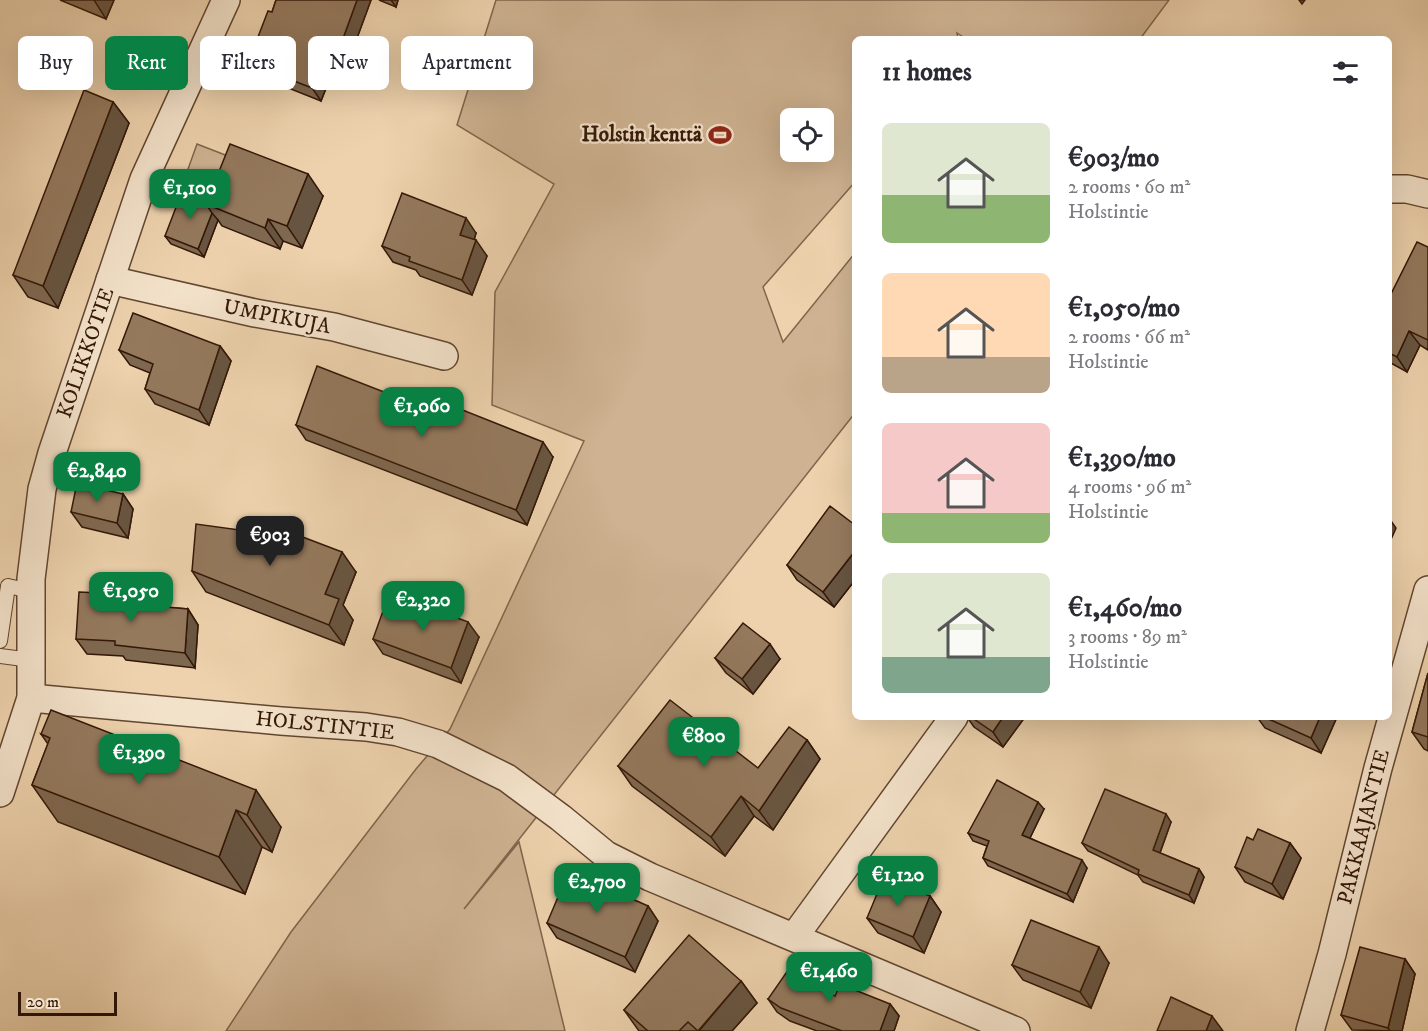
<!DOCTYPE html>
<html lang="en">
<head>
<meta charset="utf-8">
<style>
  body { margin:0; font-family:"IM FELL DW Pica",serif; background:#f2f2f3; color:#2b2b33; height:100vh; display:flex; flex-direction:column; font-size:22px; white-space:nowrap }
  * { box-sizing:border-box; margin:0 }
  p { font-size:20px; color:#7c7c81 }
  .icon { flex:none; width:33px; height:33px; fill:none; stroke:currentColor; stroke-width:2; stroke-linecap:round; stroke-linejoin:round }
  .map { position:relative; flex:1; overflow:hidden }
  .side { position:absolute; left:852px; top:36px; width:540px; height:684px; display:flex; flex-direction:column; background:#fff; border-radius:9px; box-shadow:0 6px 24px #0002 }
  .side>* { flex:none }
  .hud { position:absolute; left:18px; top:36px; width:570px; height:54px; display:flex; gap:12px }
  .buttons { position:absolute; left:780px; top:108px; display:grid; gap:12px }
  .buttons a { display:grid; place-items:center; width:54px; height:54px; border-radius:9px; background:#fff; box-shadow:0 6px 24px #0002; font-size:30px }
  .scale { position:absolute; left:18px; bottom:15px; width:99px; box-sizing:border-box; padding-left:6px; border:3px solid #341807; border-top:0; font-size:16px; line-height:21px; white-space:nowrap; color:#341807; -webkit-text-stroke:4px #f3e2ca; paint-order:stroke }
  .price { position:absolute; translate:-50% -51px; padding:0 14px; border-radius:12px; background:#0b8043; color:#fff; font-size:20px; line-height:39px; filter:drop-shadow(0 2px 3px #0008) }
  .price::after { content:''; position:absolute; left:50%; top:36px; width:18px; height:14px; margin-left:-9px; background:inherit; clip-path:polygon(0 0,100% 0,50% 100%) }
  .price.on { background:#222; color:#fff }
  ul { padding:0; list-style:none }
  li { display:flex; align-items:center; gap:18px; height:150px; padding:0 30px }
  li span { display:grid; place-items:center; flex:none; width:168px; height:120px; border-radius:9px; color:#555 }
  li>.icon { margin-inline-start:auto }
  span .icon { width:72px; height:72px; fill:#fffc; stroke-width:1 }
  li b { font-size:26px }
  h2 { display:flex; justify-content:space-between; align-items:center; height:72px; padding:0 30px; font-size:26px }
  .chip { padding:0 21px; border-radius:9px; background:#fff; box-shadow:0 6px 24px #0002; font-size:21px; line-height:54px }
  .chip.on { background:#0b8043; color:#fff }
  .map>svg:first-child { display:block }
  .green { fill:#ceb291; stroke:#81654c; stroke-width:1.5; fill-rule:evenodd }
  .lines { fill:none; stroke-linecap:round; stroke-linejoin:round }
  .service-casing { stroke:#624630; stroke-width:16 }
  .minor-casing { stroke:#624630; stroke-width:30 }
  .service { stroke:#f3e2ca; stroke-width:14 }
  .minor { stroke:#f3e2ca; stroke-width:27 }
  .wall { fill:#7f6850; stroke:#341807; stroke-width:1.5 }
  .shaded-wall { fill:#685541; stroke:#341807; stroke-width:1.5 }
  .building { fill:#94795d; stroke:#341807; stroke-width:1.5 }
  .labels { text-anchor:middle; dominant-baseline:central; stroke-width:4.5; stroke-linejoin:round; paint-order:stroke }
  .poi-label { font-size:21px; font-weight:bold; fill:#341807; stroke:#f3e2ca; text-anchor:end }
  .street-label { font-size:21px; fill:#341807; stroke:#f3e2ca }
</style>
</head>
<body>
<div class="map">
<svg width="1428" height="1031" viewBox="0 0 1428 1031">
  <rect width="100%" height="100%" fill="#edd2ad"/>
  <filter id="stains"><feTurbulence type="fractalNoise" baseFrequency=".00333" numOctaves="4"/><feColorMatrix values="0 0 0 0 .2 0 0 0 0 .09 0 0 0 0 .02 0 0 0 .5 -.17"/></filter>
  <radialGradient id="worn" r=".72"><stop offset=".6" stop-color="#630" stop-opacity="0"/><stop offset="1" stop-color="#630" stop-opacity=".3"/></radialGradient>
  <!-- green -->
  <g class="green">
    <path d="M 496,0 L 1169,0 L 1140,39 L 966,39 L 957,33 L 958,39 L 855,39 L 855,182 L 763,287 L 783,342 L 855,253 L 855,413 L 464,909 L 519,842 L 565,1031 L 226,1031 L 291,932 L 416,769 L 450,729 L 584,441 L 492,405 L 495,292 L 554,184 L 457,125 ZM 790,118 L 824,118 L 824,152 L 790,152 Z"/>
    <polygon points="197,144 238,160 221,198 183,183"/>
  </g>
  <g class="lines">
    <!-- service casing -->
    <g class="service-casing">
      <g id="service">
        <polyline points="0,641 8,586 30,591"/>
        <polyline points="0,656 31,660"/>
      </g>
    </g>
    <!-- minor casing -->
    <g class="minor-casing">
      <g id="minor">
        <polyline points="1389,189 1407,189 1428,194"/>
        <polyline points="110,280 255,313 334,327 444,356"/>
        <polyline points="31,698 281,721 366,727 398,732 438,744 507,778 561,818 606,855 650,877 1016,1031"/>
        <polyline points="0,793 31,698 31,579 42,489 52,453 144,179 226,0"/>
        <polyline points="794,937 954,717"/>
        <polyline points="1310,1031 1332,954 1378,768 1428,590"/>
      </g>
    </g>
    <!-- service -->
    <use href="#service" class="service"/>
    <!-- minor -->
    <use href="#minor" class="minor"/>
  </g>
  <!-- wall -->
  <g class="wall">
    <polygon points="60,0 114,0 106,19"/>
    <polygon points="276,0 371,0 350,57 340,53 321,101 258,76 248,63 272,12"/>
    <polygon points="379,0 398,0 396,7"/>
    <polygon points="113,102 129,123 58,308 28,297 13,275"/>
    <polygon points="323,196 302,248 283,241 280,249 222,226 218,220 204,257 171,244 165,236 209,199"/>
    <polygon points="476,233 474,240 487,256 472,295 420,276 416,270 393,262 382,246"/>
    <polygon points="1428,247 1428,350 1420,345 1407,372 1389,362 1389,298"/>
    <polygon points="220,346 231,361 209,425 155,404 145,389 150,373 130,365 119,350"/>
    <polygon points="296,425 553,457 527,525 306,440"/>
    <polygon points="123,494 133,509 128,538 82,527 71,512"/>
    <polygon points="855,525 855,580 834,607 797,580 787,565"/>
    <polygon points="192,571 356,572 343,605 353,620 344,645 206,592"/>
    <polygon points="129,604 188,609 198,625 195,668 126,660 123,656 87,654 76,639"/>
    <polygon points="398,617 479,637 461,683 383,654 373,639"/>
    <polygon points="715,658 780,659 753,694 726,673"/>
    <polygon points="1428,673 1428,751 1424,749 1412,732"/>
    <polygon points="967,717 1025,717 1003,747 974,727"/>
    <polygon points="1257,717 1337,717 1321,753 1265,728"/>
    <polygon points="41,734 281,827 272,852 262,847 245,894 58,822 32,785 48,744"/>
    <polygon points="807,740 820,759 773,830 754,816 725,856 632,786 618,766 758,768"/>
    <polygon points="1044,809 1030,838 1087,868 1073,902 988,866 983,858 987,846 973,841 968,833"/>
    <polygon points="1171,822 1160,853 1199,869 1204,877 1194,903 1143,882 1138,875 1088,851 1082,843"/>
    <polygon points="1290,843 1301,858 1283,899 1245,882 1235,867"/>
    <polygon points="930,896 941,912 924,953 878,933 867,918"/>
    <polygon points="648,906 658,921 635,972 557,938 547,923"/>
    <polygon points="1405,959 1415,974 1402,1031 1352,1030 1341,1015"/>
    <polygon points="1109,963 1091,1008 1023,980 1012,965"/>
    <polygon points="741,981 757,1003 732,1031 639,1031 624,1010"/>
    <polygon points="835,996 890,1004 899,1016 894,1031 817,1031 790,1021 777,1012 768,999"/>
  </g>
  <!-- shaded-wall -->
  <g class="shaded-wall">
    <polygon points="94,0 114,0 106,19"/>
    <polygon points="357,0 371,0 350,57 341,44"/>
    <polygon points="391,0 398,0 396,7"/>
    <polygon points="1299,0 1305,0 1302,4"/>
    <polygon points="330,40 340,53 321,101 312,88"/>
    <polygon points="113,102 129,123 58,308 43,286"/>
    <polygon points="308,174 323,196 302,248 287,226"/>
    <polygon points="212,213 218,220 204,257 198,249"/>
    <polygon points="466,218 476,233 471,250 460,235"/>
    <polygon points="268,219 283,241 280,249 265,228"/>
    <polygon points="476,240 487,256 472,295 462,280"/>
    <polygon points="1409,331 1420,345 1407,372 1397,357"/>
    <polygon points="220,346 231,361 209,425 199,410"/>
    <polygon points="543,442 553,457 527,525 516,510"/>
    <polygon points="123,494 133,509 128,538 117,523"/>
    <polygon points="1389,518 1396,528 1389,544"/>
    <polygon points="855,551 855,580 834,607 823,592"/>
    <polygon points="342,552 356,572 343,605 353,620 344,645 329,625 325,594"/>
    <polygon points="122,594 132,609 121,603"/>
    <polygon points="188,609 198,625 195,668 185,653"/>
    <polygon points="468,622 479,637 461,683 451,668"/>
    <polygon points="770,644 780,659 753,694 742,679"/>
    <polygon points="1003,717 1025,717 1003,747 993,732"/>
    <polygon points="1320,717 1337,717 1321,753 1311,738"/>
    <polygon points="807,740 820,759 773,830 759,811"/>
    <polygon points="256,790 281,827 272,852 247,815"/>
    <polygon points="741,796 754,816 725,856 711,837"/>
    <polygon points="1038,802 1044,809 1028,842 1022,835"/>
    <polygon points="236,810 262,847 245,894 219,857"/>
    <polygon points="1166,814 1171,822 1158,858 1153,850"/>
    <polygon points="1290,843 1301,858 1283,899 1272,884"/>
    <polygon points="1082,860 1087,868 1073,902 1067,894"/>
    <polygon points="1199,869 1204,877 1194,903 1189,895"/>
    <polygon points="930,896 941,912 924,953 913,937"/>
    <polygon points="648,906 658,921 635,972 625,957"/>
    <polygon points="1099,947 1109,963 1091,1008 1080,992"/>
    <polygon points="1405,959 1415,974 1402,1031 1390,1031 1388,1028"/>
    <polygon points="741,981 757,1003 732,1031 699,1031"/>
    <polygon points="890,1004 899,1016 894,1031 880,1031"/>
    <polygon points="1212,1016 1223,1031 1206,1031"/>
  </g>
  <!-- building -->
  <g class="building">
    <polygon points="276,0 357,0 341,44 330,40 312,88 248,63 268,11 272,12"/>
    <polygon points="84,90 113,102 43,286 13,275"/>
    <polygon points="230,144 308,174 287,226 268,219 265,228 206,204"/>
    <polygon points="183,189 209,199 206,204 212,213 198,249 165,236"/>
    <polygon points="402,193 466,218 460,235 476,240 462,280 409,261 410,257 382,246"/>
    <polygon points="1417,242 1428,247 1428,340 1409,331 1397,357 1389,353 1389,298"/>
    <polygon points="133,313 220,346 199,410 145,389 153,364 119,350"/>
    <polygon points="317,366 451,418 455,407 543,442 516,510 296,425"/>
    <polygon points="77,483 123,494 117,523 71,512"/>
    <polygon points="830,506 855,525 855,551 823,592 787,565"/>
    <polygon points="258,520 342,552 325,594 339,599 329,625 192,571 196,524 254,532"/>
    <polygon points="79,592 122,594 121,603 188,609 185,653 115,645 115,641 76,639"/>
    <polygon points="405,598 468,622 451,668 373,639 383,611 398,617"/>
    <polygon points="743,623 770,644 742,679 715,658"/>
    <polygon points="1428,673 1428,737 1412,732"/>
    <polygon points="670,700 758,768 789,727 807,740 759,811 741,796 711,837 618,766"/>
    <polygon points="51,710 256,790 247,815 236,810 219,857 32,785 50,738 41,734"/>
    <polygon points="971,717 1003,717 993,732"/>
    <polygon points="1264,717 1320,717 1311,738"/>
    <polygon points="997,780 1038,802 1022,835 1082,860 1067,894 983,858 989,841 968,833"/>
    <polygon points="1105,789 1166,814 1153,850 1199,869 1189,895 1138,874 1139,870 1082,843"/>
    <polygon points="1258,829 1290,843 1272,884 1235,867 1247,837 1253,840"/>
    <polygon points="569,871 648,906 625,957 547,923"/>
    <polygon points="884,877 930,896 913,937 867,918"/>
    <polygon points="1031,920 1099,947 1080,992 1012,965"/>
    <polygon points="689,935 741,981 698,1031 688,1022 679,1031 648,1031 624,1010"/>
    <polygon points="1360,947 1405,959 1388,1028 1341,1015"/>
    <polygon points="793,963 835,996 840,984 890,1004 880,1031 842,1031 781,1008 768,999"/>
    <polygon points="1171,997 1212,1016 1206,1031 1157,1031"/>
  </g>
  <!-- icons -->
  <defs>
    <g id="stadium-bare" transform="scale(1.8)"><path d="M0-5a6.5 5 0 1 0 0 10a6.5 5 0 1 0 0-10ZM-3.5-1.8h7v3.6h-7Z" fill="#8f2418" stroke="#f3e2ca" stroke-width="2.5" paint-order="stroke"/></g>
  </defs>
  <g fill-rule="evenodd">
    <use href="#stadium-bare" x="720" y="135"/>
  </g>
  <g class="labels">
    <!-- poi labels -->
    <g class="poi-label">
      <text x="702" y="135">Holstin kenttä</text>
    </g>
    <!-- street labels -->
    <g class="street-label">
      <text transform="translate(277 317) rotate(11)">UMPIKUJA</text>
      <text transform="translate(86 353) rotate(-71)">KOLIKKOTIE</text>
      <text transform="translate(325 726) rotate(6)">HOLSTINTIE</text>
      <text transform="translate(1364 827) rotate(-76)">PAKKAAJANTIE</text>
    </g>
  </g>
  <rect width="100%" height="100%" filter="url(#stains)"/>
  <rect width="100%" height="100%" fill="url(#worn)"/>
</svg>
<div class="buttons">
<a><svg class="icon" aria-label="locate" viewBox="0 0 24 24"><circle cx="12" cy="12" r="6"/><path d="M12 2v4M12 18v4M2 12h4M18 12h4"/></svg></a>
</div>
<div class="scale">20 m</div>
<b class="price" style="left:190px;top:220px">€1,100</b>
<b class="price" style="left:422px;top:438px">€1,060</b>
<b class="price" style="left:97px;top:503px">€2,840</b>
<b class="price on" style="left:270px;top:567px">€903</b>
<b class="price" style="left:131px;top:623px">€1,050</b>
<b class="price" style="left:423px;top:632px">€2,320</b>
<b class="price" style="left:704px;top:768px">€800</b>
<b class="price" style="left:139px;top:785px">€1,390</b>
<b class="price" style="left:898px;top:907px">€1,120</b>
<b class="price" style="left:597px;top:914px">€2,700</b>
<b class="price" style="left:829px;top:1003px">€1,460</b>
<div class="hud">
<a class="chip">Buy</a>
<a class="chip on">Rent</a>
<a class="chip">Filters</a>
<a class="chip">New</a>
<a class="chip">Apartment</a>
</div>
<section class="side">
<h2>11 homes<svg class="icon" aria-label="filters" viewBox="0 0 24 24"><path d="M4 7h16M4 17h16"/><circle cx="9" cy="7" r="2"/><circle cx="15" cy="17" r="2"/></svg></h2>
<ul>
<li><span style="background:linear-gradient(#dfe7d0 60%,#8fb573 0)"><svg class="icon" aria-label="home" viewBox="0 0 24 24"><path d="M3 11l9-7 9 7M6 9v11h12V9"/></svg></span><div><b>€903/mo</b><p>2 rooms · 60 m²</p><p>Holstintie</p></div></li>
<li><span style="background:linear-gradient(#ffd9b3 70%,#b9a48a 0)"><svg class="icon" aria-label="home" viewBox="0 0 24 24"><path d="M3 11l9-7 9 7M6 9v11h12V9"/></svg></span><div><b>€1,050/mo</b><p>2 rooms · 66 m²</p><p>Holstintie</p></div></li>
<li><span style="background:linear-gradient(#f6c9c9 75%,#8fb573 0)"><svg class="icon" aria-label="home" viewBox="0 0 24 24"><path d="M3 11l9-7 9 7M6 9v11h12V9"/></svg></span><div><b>€1,390/mo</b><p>4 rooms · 96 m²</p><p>Holstintie</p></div></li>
<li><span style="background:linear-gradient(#dfe7d0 70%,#7fa58c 0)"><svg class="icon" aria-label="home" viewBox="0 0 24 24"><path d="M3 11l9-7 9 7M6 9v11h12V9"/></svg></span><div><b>€1,460/mo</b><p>3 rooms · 89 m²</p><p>Holstintie</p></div></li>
</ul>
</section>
</div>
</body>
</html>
